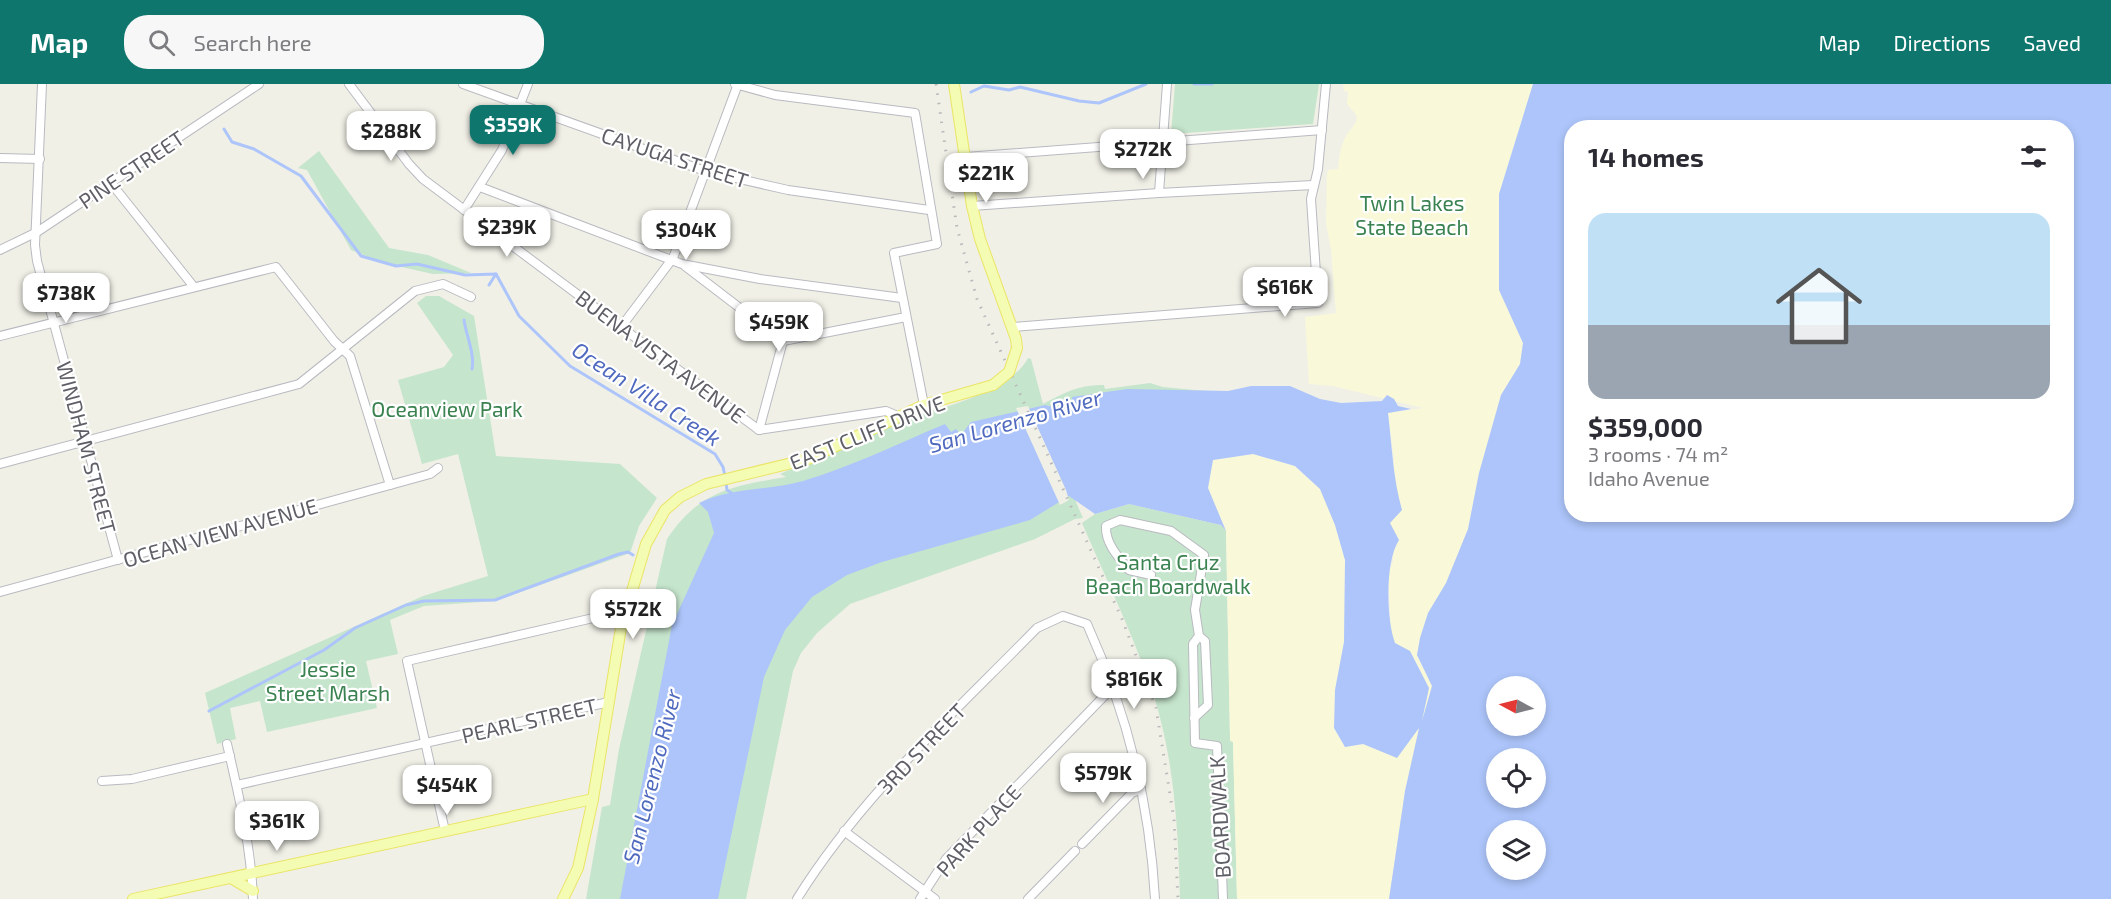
<!DOCTYPE html>
<html lang="en">
<head>
<meta charset="utf-8">
<style>
  body { margin:0; font-family:"Exo 2",sans-serif; background:#f7f7f7; color:#2b2b33; height:100vh; display:flex; flex-direction:column; font-size:22px; white-space:nowrap }
  * { box-sizing:border-box; margin:0 }
  p { font-size:20px; color:#7c7c81 }
  .icon { flex:none; width:33px; height:33px; fill:none; stroke:currentColor; stroke-width:2; stroke-linecap:round; stroke-linejoin:round }
  .map { position:relative; flex:1; overflow:hidden }
  .panel { position:absolute; left:1564px; top:36px; width:510px; height:402px; display:flex; flex-direction:column; background:#fff; border-radius:24px; box-shadow:0 3px 9px #0003 }
  .panel>* { flex:none }
  .needle { width:39px; rotate:277deg }
  .tools { position:absolute; left:1486px; top:592px; display:grid; gap:12px }
  .tools a { display:grid; place-items:center; width:60px; height:60px; border-radius:50%; background:#fff; box-shadow:0 3px 9px #0003; font-size:30px }
  .price { position:absolute; translate:-50% -51px; padding:0 14px; border-radius:12px; background:#fff; color:#222; font-size:20px; line-height:39px; filter:drop-shadow(0 2px 3px #0008) }
  .price::after { content:''; position:absolute; left:50%; top:36px; width:18px; height:14px; margin-left:-9px; background:inherit; clip-path:polygon(0 0,100% 0,50% 100%) }
  .price.current { background:#0f766e; color:#fff }
  ul { padding:0; list-style:none }
  li { display:grid; align-content:center; gap:12px; height:318px; padding:0 24px }
  li+li { border-top:2px solid #e1e1e2 }
  li span { display:grid; place-items:center; height:186px; border-radius:18px; color:#555 }
  li>.icon { margin-inline-start:auto }
  span .icon { width:108px; height:108px; fill:#fffc; stroke-width:1 }
  li b { font-size:26px }
  h2 { display:flex; justify-content:space-between; align-items:center; height:72px; padding:0 24px; font-size:26px }
  header { display:flex; align-items:center; gap:36px; box-sizing:border-box; height:84px; padding:0 30px; background:#0f766e; color:#fff }
  header strong { font-size:28px }
  nav { display:flex; gap:33px; margin-inline-start:auto; font-size:21px }
  .search { width:420px; height:54px; background:#f7f7f7; display:flex; align-items:center; gap:15px; box-sizing:border-box; padding:0 21px; border-radius:24px; color:#7c7c81; font-size:22px }
  .map>svg:first-child { display:block }
  .green { fill:#c6e5cd }
  .sand { fill:#f9f9d9 }
  .water { fill:#adc5fa; fill-rule:evenodd }
  .pier { fill:#f0f0e7 }
  .lines { fill:none; stroke-linecap:round; stroke-linejoin:round }
  .stream { stroke:#adc5fa; stroke-width:3 }
  .minor-casing { stroke:#b9bac0; stroke-width:10 }
  .major-casing { stroke:#eae566; stroke-width:12 }
  .minor { stroke:#fff; stroke-width:8 }
  .major { stroke:#f4fbb2; stroke-width:10 }
  .rail { stroke:#b9b9ba; stroke-width:3; stroke-dasharray:1.5 8; stroke-linecap:butt }
  .major-bridge-casing { stroke:#eae566; stroke-width:12; stroke-linecap:butt }
  .major-bridge { stroke:#f4fbb2; stroke-width:10 }
  .labels { text-anchor:middle; dominant-baseline:central; stroke-width:4.5; stroke-linejoin:round; paint-order:stroke }
  .street-label { font-size:21px; fill:#5f6067; stroke:#fff }
  .park-label { font-size:21px; fill:#3a824f; stroke:#fff }
  .water-label { font-size:22px; font-style:italic; fill:#4f6abe; stroke:#fff }
</style>
</head>
<body>
<header>
<strong>Map</strong>
<div class="search"><svg class="icon" aria-label="search" viewBox="0 0 24 24"><circle cx="10" cy="10" r="6"/><path d="M15 15l6 6"/></svg>Search here</div>
<nav><a>Map</a><a>Directions</a><a>Saved</a></nav>
</header>
<div class="map">
<svg width="2111" height="815" viewBox="0 0 2111 815">
  <rect width="100%" height="100%" fill="#f0f0e7"/>
  <!-- green -->
  <g class="green">
    <polygon points="1175,0 1319,0 1313,40 1171,50"/>
    <polygon points="319,67 389,164 428,171 471,189 433,190 384,179 351,166 307,86 298,84"/>
    <polygon points="426,212 439,212 474,232 496,372 620,380 657,414 639,442 630,469 495,517 424,522 390,536 398,570 366,577 377,624 267,648 260,617 230,624 236,655 217,660 205,609 423,512 488,492 458,370 422,380 398,296 444,283 453,271 417,219"/>
    <path d="M 1028,274 L 1031,275 L 1043,320 C 1063,309 1081,300 1104,301 L 1105,305 L 1150,299 L 1163,303 L 1205,307 L 1311,311 L 1309,319 L 1069,370 L 1076,418 L 1083,434 L 1075,435 L 1035,455 L 850,520 L 817,549 L 801,569 L 793,587 L 746,815 L 586,815 L 602,723 L 610,721 L 619,665 L 667,455 C 699,407 732,402 786,393 L 780,390 L 919,329 C 948,325 1015,302 1028,274 Z"/>
    <path d="M 1129,420 L 1221,441 L 1226,447 L 1230,653 L 1230,657 L 1233,657 L 1237,815 L 1180,815 C 1178,740 1174,666 1148,595 C 1129,542 1104,490 1082,439 L 1095,430 Z"/>
  </g>
  <!-- sand -->
  <path class="sand" d="M 1343,0 L 1533,0 L 1499,110 L 1499,206 L 1523,259 L 1520,280 L 1501,311 L 1479,389 L 1468,445 L 1446,499 L 1428,529 L 1420,554 L 1417,571 L 1432,602 L 1405,707 L 1389,815 L 1237,815 L 1233,658 L 1230,657 L 1230,653 L 1226,447 L 1208,404 L 1213,376 L 1254,370 L 1294,382 L 1320,405 L 1335,441 L 1345,476 L 1344,558 L 1335,606 L 1345,663 L 1363,660 L 1395,560 L 1391,548 L 1388,489 L 1393,477 L 1390,439 L 1395,403 L 1392,387 L 1394,375 L 1388,329 L 1423,324 L 1333,302 L 1309,300 L 1305,233 L 1336,229 L 1331,166 L 1326,139 L 1327,91 L 1328,86 L 1338,85 C 1339,74 1340,64 1345,54 C 1349,45 1357,42 1357,32 L 1347,20 L 1348,8 L 1344,7 Z"/>
  <!-- water -->
  <path class="water" d="M 1533,0 L 2111,0 L 2111,815 L 1389,815 L 1405,707 L 1419,644 L 1397,674 L 1363,660 L 1345,663 L 1334,644 L 1335,606 L 1344,558 L 1345,476 L 1335,441 L 1320,405 L 1295,382 L 1253,370 L 1213,376 L 1208,404 L 1226,447 L 1221,441 L 1129,420 L 1095,430 L 1069,412 L 1030,436 L 882,478 L 847,491 L 812,513 L 785,546 L 764,593 L 718,815 L 620,815 L 672,541 L 714,449 L 708,428 L 699,419 C 732,403 768,407 803,397 C 851,383 899,359 945,340 L 951,348 L 956,345 L 961,351 L 971,338 L 1045,321 L 1061,325 L 1072,320 L 1072,313 L 1127,305 L 1228,307 L 1251,302 L 1290,302 L 1320,315 L 1341,319 L 1382,317 L 1387,311 L 1394,315 L 1398,322 L 1411,325 L 1388,329 C 1392,363 1393,394 1402,426 L 1390,439 L 1399,456 C 1385,477 1386,535 1395,559 L 1410,567 L 1429,604 L 1422,637 L 1432,602 L 1417,571 L 1420,554 L 1428,529 L 1446,499 L 1468,445 L 1479,389 L 1501,311 L 1520,280 L 1523,259 L 1499,206 L 1499,110 ZM 1572,44 L 2067,44 L 2067,430 L 1572,430 ZM 1497,603 L 1536,603 L 1536,642 L 1497,642 ZM 1497,675 L 1536,675 L 1536,714 L 1497,714 ZM 1497,747 L 1536,747 L 1536,786 L 1497,786 Z"/>
  <!-- pier -->
  <polygon class="pier" points="1028,322 1066,406 1069,416 1060,421 1016,324"/>
  <g class="lines">
    <!-- stream -->
    <g class="stream">
      <polyline points="1194,0 1212,0"/>
      <polyline points="971,8 984,2 1009,6 1020,3 1079,17 1099,19 1146,0"/>
      <polyline points="224,45 232,58 254,65 301,92 361,172 396,182 417,180 465,191 496,190 519,232 570,282 715,370 723,383 725,392"/>
      <polyline points="489,201 496,190"/>
      <path d="M 464,236 C 466,251 475,270 472,285"/>
      <polyline points="726,399 727,406 733,410"/>
      <polyline points="209,627 324,566 355,544 406,521 424,517 495,516 619,470 628,468 633,471"/>
    </g>
    <!-- minor casing -->
    <g class="minor-casing">
      <g id="minor">
        <polyline points="42,0 35,161 37,177 118,476"/>
        <polyline points="349,0 409,80 423,95 759,346 886,327 900,333"/>
        <polyline points="463,0 705,87 788,106 929,126"/>
        <polyline points="735,0 775,11 915,29 937,160 894,169 924,321"/>
        <polyline points="965,73 1322,46"/>
        <polyline points="0,74 40,75"/>
        <polyline points="111,99 194,203"/>
        <polyline points="480,103 682,180 760,195 902,214"/>
        <polyline points="1159,109 1167,0"/>
        <polyline points="972,122 1159,109 1313,101"/>
        <polyline points="464,126 502,66 528,0"/>
        <polyline points="0,166 37,148 259,0"/>
        <polyline points="685,182 783,257 906,233"/>
        <polyline points="621,243 673,174 738,0"/>
        <polyline points="1012,243 1318,219 1311,115 1318,85 1326,0"/>
        <polyline points="0,252 276,183 334,257 350,272 390,401"/>
        <polyline points="759,346 783,257"/>
        <polyline points="0,380 299,300 415,207 443,200 471,213"/>
        <path d="M 1151,491 L 1129,486 C 1118,473 1105,459 1106,442 L 1120,436 L 1171,447 L 1204,471 L 1195,526 L 1199,552 L 1193,560 L 1195,659 L 1217,662 L 1223,815"/>
        <polyline points="0,508 430,390 438,384"/>
        <polyline points="1194,634 1208,621 1205,557 1199,552"/>
        <path d="M 227,660 C 239,712 251,762 253,815"/>
        <polyline points="102,697 132,695 230,672"/>
        <polyline points="237,701 609,618"/>
        <polyline points="445,747 407,577 615,529 624,531"/>
        <polyline points="844,747 935,815"/>
        <polyline points="1082,760 1132,709 1141,705"/>
        <path d="M 797,815 C 861,712 953,630 1037,544 L 1063,532 L 1087,540 C 1126,626 1150,720 1155,815"/>
        <polyline points="920,815 946,775 1114,602"/>
        <polyline points="1028,815 1075,767"/>
      </g>
    </g>
    <!-- major casing -->
    <g class="major-casing">
      <g id="major">
        <polyline points="954,0 972,122 980,155 1016,255 1017,264"/>
        <polyline points="231,794 253,807"/>
        <polyline points="133,815 593,715"/>
        <polyline points="563,815 578,784 593,715 621,544 646,460 665,426 680,413 706,400 808,375 924,321 993,301"/>
      </g>
    </g>
    <!-- minor -->
    <use href="#minor" class="minor"/>
    <!-- major -->
    <use href="#major" class="major"/>
    <!-- rail -->
    <polyline class="rail" points="936,0 957,144 977,215 1122,535 1156,624 1174,735 1178,815"/>
    <!-- major-bridge casing -->
    <g class="major-bridge-casing">
      <polyline id="major-bridge" points="993,301 1009,288 1017,264"/>
    </g>
    <!-- major-bridge -->
    <use href="#major-bridge" class="major-bridge"/>
  </g>
  <g class="labels">
    <!-- street labels -->
    <g class="street-label">
      <text transform="translate(675 73) rotate(18)">CAYUGA STREET</text>
      <text transform="translate(131 85) rotate(-34)">PINE STREET</text>
      <text transform="translate(661 272) rotate(37)">BUENA VISTA AVENUE</text>
      <text transform="translate(867 348) rotate(-22)">EAST CLIFF DRIVE</text>
      <text transform="translate(87 363) rotate(75)">WINDHAM STREET</text>
      <text transform="translate(220 448) rotate(-16)">OCEAN VIEW AVENUE</text>
      <text transform="translate(529 636) rotate(-13)">PEARL STREET</text>
      <text transform="translate(921 664) rotate(-46)">3RD STREET</text>
      <text transform="translate(1219 733) rotate(-93)">BOARDWALK</text>
      <text transform="translate(978 746) rotate(-48)">PARK PLACE</text>
    </g>
    <!-- park labels -->
    <g class="park-label">
      <text x="1412" y="118">Twin Lakes<tspan x="1412" dy="24">State Beach</tspan></text>
      <text x="447" y="324">Oceanview Park</text>
      <text x="1168" y="477">Santa Cruz<tspan x="1168" dy="24">Beach Boardwalk</tspan></text>
      <text x="328" y="584">Jessie<tspan x="328" dy="24">Street Marsh</tspan></text>
    </g>
    <!-- water labels -->
    <g class="water-label">
      <text transform="translate(647 309) rotate(33)">Ocean Villa Creek</text>
      <text transform="translate(1015 336) rotate(-16)">San Lorenzo River</text>
      <text transform="translate(651 692) rotate(-76)">San Lorenzo River</text>
    </g>
  </g>
</svg>
<div class="tools">
<a><svg class="needle" viewBox="-14 -14 28 28"><path d="M0-13l5 13h-10z" fill="#e53935"/><path d="M0 13l5-13h-10z" fill="#7c7c81"/></svg></a>
<a><svg class="icon" aria-label="locate" viewBox="0 0 24 24"><circle cx="12" cy="12" r="6"/><path d="M12 2v4M12 18v4M2 12h4M18 12h4"/></svg></a>
<a><svg class="icon" aria-label="layers" viewBox="0 0 24 24"><path d="M12 4l9 5-9 5-9-5zM3 14l9 5 9-5"/></svg></a>
</div>
<b class="price current" style="left:513px;top:72px">$359K</b>
<b class="price" style="left:391px;top:78px">$288K</b>
<b class="price" style="left:1143px;top:96px">$272K</b>
<b class="price" style="left:986px;top:120px">$221K</b>
<b class="price" style="left:507px;top:174px">$239K</b>
<b class="price" style="left:686px;top:177px">$304K</b>
<b class="price" style="left:1285px;top:234px">$616K</b>
<b class="price" style="left:66px;top:240px">$738K</b>
<b class="price" style="left:779px;top:269px">$459K</b>
<b class="price" style="left:633px;top:556px">$572K</b>
<b class="price" style="left:1134px;top:626px">$816K</b>
<b class="price" style="left:1103px;top:720px">$579K</b>
<b class="price" style="left:447px;top:732px">$454K</b>
<b class="price" style="left:277px;top:768px">$361K</b>
<section class="panel">
<h2>14 homes<svg class="icon" aria-label="filters" viewBox="0 0 24 24"><path d="M4 7h16M4 17h16"/><circle cx="9" cy="7" r="2"/><circle cx="15" cy="17" r="2"/></svg></h2>
<ul>
<li><span style="background:linear-gradient(#bfe0f5 60%,#9aa5b1 0)"><svg class="icon" aria-label="home" viewBox="0 0 24 24"><path d="M3 11l9-7 9 7M6 9v11h12V9"/></svg></span><div><b>$359,000</b><p>3 rooms · 74 m²</p><p>Idaho Avenue</p></div></li>
</ul>
</section>
</div>
</body>
</html>
